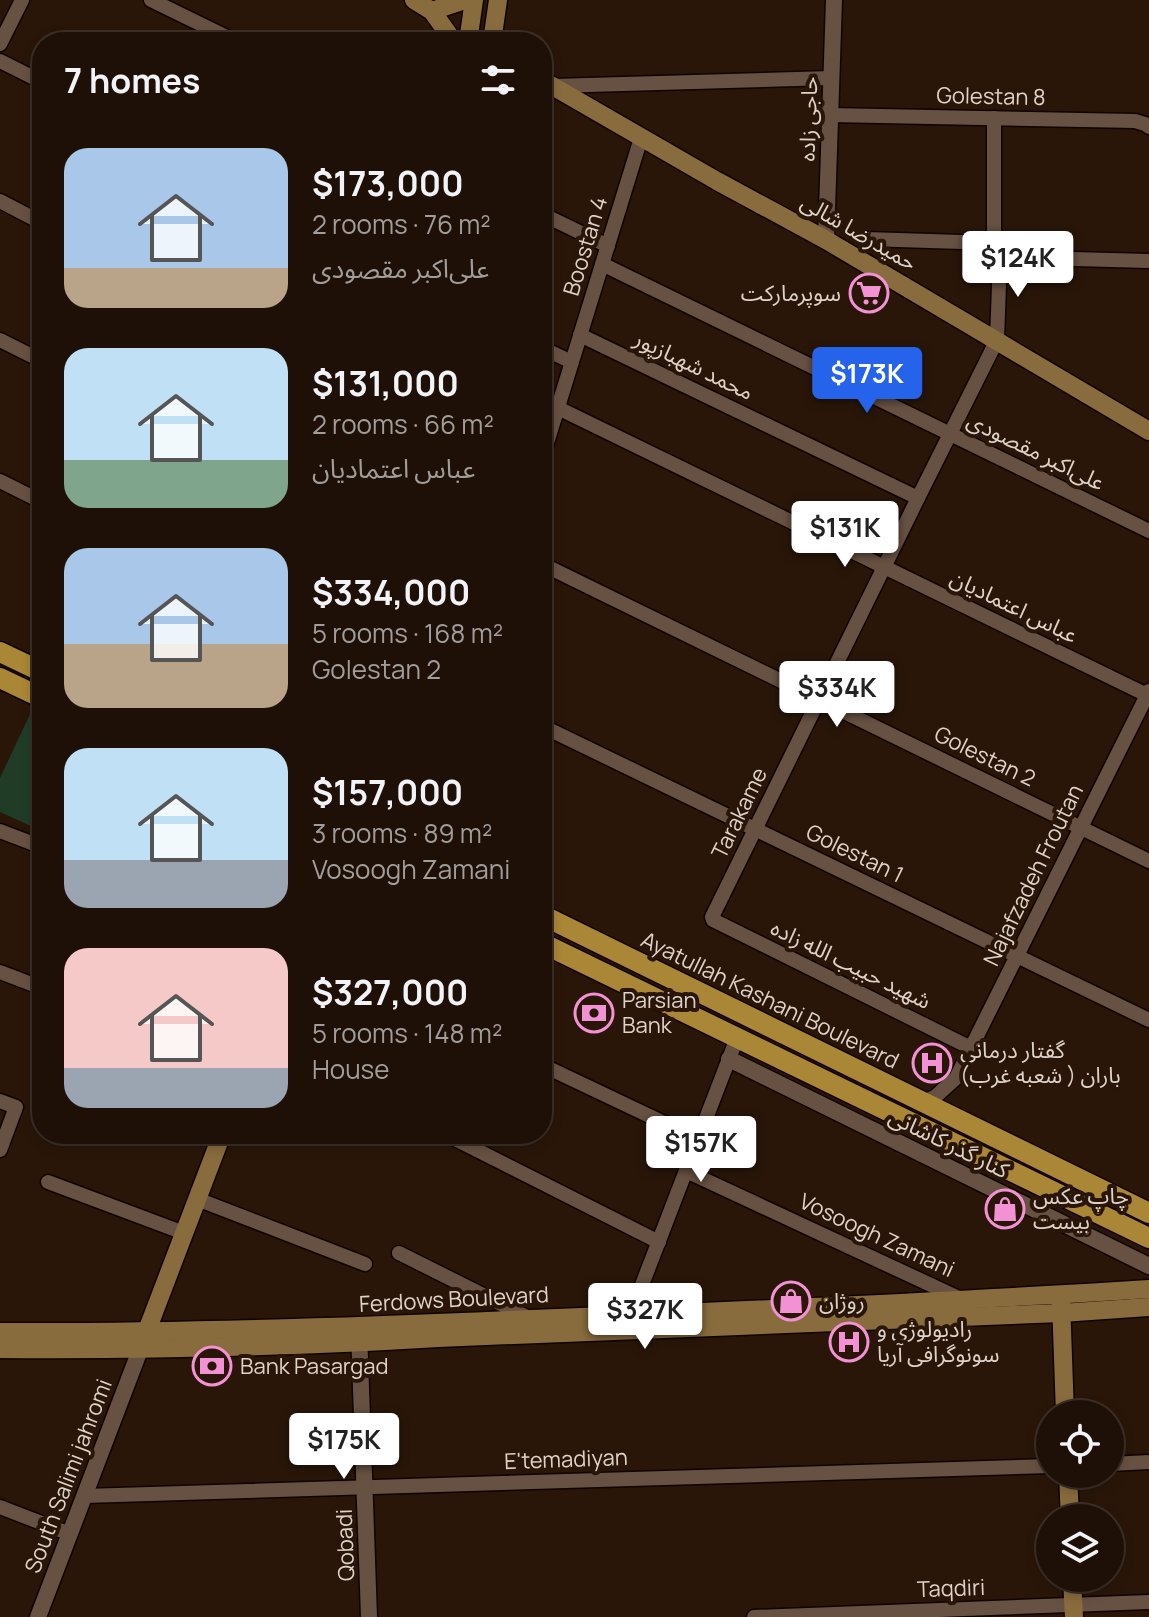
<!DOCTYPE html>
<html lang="en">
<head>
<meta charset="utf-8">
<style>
  body { margin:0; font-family:Manrope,"Noto Sans Arabic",sans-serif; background:#2c1e15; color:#f1f3f6; height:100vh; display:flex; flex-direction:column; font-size:30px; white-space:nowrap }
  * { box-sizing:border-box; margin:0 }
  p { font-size:26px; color:#a19d9b }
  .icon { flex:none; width:44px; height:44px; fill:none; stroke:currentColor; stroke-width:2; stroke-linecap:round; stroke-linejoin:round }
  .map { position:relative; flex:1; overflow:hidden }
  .panel { position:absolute; left:32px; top:32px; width:520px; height:1112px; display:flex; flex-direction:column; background:#1f1007; border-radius:32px; box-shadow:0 4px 12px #0003,0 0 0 2px #3c3028 }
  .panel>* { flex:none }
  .tools { position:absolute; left:1036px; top:1400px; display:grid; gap:16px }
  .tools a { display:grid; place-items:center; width:88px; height:88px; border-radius:50%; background:#1f1007; box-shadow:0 4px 12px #0003,0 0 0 2px #3c3028; font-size:40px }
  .price { position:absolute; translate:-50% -68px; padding:0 18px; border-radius:8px; background:#fff; color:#222; font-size:26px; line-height:52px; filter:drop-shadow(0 2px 4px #0008) }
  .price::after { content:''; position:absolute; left:50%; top:48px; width:24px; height:18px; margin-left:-12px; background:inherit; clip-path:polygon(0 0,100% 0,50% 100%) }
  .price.active { background:#2563eb; color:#fff }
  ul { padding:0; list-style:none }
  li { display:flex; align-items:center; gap:24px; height:200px; padding:0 32px }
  li span { display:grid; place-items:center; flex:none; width:224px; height:160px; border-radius:24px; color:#555 }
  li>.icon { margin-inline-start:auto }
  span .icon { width:96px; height:96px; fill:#fffc; stroke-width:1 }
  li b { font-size:34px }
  h2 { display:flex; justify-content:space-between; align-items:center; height:96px; padding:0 32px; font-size:34px }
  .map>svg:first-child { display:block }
  .green { fill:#203c27 }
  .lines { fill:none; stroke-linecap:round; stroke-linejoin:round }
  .minor-casing { stroke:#100300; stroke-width:17 }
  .tertiary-casing { stroke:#100300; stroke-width:19 }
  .secondary-casing { stroke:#100300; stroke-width:21 }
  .primary-casing { stroke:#100300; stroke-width:23 }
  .minor { stroke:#675142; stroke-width:14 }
  .tertiary { stroke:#675142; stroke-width:16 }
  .secondary { stroke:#896c3d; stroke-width:18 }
  .primary { stroke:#aa8737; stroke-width:20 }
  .labels { text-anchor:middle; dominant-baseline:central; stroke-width:8; stroke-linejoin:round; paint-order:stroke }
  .street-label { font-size:22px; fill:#dfd2c9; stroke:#291609 }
  .poi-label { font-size:22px; fill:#dfd2c9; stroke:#291609; text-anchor:start }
</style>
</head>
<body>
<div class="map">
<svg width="1149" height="1617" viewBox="0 0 1149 1617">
  <rect width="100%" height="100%" fill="#291609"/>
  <!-- green -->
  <polygon class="green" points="31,712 42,717 42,831 0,812 0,778"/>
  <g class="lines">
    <!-- minor casing -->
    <g class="minor-casing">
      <g id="minor">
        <polyline points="151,0 237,42"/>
        <polyline points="0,44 22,0"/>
        <polyline points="0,61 42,82"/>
        <polyline points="553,86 831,78"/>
        <polyline points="830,115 1135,121 1145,124 1149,127"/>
        <polyline points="0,201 42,223"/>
        <polyline points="542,214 608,246"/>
        <polyline points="866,239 994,243"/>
        <polyline points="1000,257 1149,261"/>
        <polyline points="602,264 1149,531"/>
        <polyline points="580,335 918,498"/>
        <polyline points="0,340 42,361"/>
        <polyline points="542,348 572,362"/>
        <polyline points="558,408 1149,696"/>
        <polyline points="542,459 641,138"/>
        <polyline points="0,481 42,502"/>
        <polyline points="542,564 1149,861"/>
        <polyline points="542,726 1149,1020"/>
        <polyline points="0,831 42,847"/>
        <polyline points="0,972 42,988"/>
        <polyline points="971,1048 713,920 712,917 918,498 997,340 1000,257 994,243 994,118"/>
        <polyline points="542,1065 698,1139"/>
        <polyline points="0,1101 16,1107 0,1150"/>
        <polyline points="922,1102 935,1097 956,1078 1149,691"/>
        <polyline points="455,1139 659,1242"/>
        <polyline points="686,1171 961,1299"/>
        <polyline points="48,1182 184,1233"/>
        <polyline points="197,1199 365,1264"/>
        <polyline points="399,1253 531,1319"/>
        <polyline points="630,1322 630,1316 737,1038"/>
        <polyline points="1110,1464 1149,1462"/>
        <polyline points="84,1496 1050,1466"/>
        <polyline points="0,1507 70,1534"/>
        <polyline points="754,1617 1149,1602"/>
      </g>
    </g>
    <!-- tertiary casing -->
    <g class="tertiary-casing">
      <g id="tertiary">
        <polyline points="826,240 834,0"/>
        <polyline points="729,1059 1149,1266"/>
        <polyline points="359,1331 369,1617"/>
        <polyline points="38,1617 140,1350"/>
      </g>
    </g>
    <!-- secondary casing -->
    <g class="secondary-casing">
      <g id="secondary">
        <polyline points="414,0 432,11 454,42"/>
        <polyline points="432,11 465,0"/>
        <polyline points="468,42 474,0"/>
        <polyline points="492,42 498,0"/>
        <polyline points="542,80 717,181 826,240 1149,431"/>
        <polyline points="1061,1301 1065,1414"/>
        <path d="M 0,1332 C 178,1333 355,1327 532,1319 C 738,1311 944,1302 1149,1289"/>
        <polyline points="143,1341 222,1134"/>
        <path d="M 0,1349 C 146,1350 292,1347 438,1338 L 1061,1313 L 1149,1307"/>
        <polyline points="1068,1474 1070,1518"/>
        <polyline points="1072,1578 1074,1617"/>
      </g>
    </g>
    <!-- primary casing -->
    <g class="primary-casing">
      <g id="primary">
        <polyline points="0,652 42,672"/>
        <polyline points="0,678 42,698"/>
        <polyline points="542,915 1149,1213"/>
        <polyline points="542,943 1149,1238"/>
      </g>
    </g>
    <!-- minor -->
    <use href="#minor" class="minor"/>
    <!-- tertiary -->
    <use href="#tertiary" class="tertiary"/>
    <!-- secondary -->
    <use href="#secondary" class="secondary"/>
    <!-- primary -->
    <use href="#primary" class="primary"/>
  </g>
  <!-- icons -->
  <defs>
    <g id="supermarket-ring" transform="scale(2)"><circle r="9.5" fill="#291609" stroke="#f391d5" stroke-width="1.5"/><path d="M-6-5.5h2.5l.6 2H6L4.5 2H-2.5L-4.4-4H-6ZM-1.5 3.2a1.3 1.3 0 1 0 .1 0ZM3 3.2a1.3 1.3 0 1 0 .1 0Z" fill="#f391d5"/></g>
    <g id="bank-ring" transform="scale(2)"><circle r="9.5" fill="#291609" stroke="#f391d5" stroke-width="1.5"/><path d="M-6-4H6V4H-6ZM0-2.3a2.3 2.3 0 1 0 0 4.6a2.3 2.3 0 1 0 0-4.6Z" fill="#f391d5"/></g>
    <g id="hospital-ring" transform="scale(2)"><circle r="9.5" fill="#291609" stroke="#f391d5" stroke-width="1.5"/><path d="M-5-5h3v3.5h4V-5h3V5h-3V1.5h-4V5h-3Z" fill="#f391d5"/></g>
    <g id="shop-ring" transform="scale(2)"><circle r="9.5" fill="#291609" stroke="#f391d5" stroke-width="1.5"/><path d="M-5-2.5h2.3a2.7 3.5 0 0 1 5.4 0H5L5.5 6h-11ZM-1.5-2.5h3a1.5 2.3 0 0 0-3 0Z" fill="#f391d5"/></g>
  </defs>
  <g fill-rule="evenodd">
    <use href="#supermarket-ring" x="869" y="293"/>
    <use href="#bank-ring" x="594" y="1013"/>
    <use href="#hospital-ring" x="932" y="1063"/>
    <use href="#shop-ring" x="1005" y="1209"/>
    <use href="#shop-ring" x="791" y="1301"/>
    <use href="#hospital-ring" x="849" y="1342"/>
    <use href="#bank-ring" x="212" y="1366"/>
  </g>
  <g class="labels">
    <!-- street labels -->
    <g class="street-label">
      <text transform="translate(991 96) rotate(1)">Golestan 8</text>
      <text transform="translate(808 119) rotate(-88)">حاجی زاده</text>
      <text transform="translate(859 232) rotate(30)">حمیدرضا شالی</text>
      <text transform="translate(585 246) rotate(-73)">Boostan 4</text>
      <text transform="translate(694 365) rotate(26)">محمد شهبازپور</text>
      <text transform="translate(1036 451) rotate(26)">علی‌اکبر مقصودی</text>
      <text transform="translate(1014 606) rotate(26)">عباس اعتمادیان</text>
      <text transform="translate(985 756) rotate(26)">Golestan 2</text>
      <text transform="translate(739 813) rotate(-64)">Tarakame</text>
      <text transform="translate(855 853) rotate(26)">Golestan 1</text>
      <text transform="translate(1033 875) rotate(-64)">Najafzadeh Froutan</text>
      <text transform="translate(851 964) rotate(26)">شهید حبیب الله زاده</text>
      <text transform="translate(770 1000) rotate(26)">Ayatullah Kashani Boulevard</text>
      <text transform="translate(949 1143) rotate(26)">کنار گذر کاشانی</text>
      <text transform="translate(877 1235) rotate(25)">Vosoogh Zamani</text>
      <text transform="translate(454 1299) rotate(-3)">Ferdows Boulevard</text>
      <text transform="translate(566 1459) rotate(-2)">E'temadiyan</text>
      <text transform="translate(68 1476) rotate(-69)">South Salimi jahromi</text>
      <text transform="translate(345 1545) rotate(-92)">Qobadi</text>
      <text transform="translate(951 1588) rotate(-2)">Taqdiri</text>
    </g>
    <!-- poi labels -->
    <g class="poi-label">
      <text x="841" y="293" text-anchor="end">سوپرمارکت</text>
      <text x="622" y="1000">Parsian<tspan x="622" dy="25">Bank</tspan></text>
      <text x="960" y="1050">گفتار درمانی<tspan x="960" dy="25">باران ( شعبه غرب)</tspan></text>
      <text x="1033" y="1196">چاپ عكس<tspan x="1033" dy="25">بيست</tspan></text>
      <text x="819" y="1301">روژان</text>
      <text x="877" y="1329">رادیولوژی و<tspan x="877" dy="25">سونوگرافی آریا</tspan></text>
      <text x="240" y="1366">Bank Pasargad</text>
    </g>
  </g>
</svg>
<div class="tools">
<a><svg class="icon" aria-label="locate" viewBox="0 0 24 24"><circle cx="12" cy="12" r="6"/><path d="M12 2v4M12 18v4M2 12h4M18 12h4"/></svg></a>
<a><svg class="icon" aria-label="layers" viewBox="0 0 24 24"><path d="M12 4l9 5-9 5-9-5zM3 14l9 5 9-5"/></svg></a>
</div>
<b class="price" style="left:1018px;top:299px">$124K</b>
<b class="price active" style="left:867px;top:415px">$173K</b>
<b class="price" style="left:845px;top:569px">$131K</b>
<b class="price" style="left:837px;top:729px">$334K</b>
<b class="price" style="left:701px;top:1184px">$157K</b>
<b class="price" style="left:645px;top:1351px">$327K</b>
<b class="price" style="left:344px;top:1481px">$175K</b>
<section class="panel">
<h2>7 homes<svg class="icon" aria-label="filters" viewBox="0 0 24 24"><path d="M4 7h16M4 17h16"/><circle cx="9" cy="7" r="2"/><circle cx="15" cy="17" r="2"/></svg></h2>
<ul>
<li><span style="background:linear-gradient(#a9c7e8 75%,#b9a48a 0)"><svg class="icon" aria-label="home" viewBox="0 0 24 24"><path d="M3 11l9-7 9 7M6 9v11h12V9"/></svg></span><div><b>$173,000</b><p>2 rooms · 76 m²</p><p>علی‌اکبر مقصودی</p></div></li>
<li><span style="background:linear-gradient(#bfe0f5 70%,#7fa58c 0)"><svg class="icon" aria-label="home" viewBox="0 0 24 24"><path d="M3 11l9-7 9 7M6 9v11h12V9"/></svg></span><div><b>$131,000</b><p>2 rooms · 66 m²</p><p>عباس اعتمادیان</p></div></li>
<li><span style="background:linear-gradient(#a9c7e8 60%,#b9a48a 0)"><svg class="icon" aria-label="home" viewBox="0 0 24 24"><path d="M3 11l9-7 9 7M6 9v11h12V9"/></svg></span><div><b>$334,000</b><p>5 rooms · 168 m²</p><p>Golestan 2</p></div></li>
<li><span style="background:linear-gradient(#bfe0f5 70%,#9aa5b1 0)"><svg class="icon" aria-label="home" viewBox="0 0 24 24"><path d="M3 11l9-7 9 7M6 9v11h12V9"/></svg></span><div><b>$157,000</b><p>3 rooms · 89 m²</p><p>Vosoogh Zamani</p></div></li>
<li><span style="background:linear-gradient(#f6c9c9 75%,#9aa5b1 0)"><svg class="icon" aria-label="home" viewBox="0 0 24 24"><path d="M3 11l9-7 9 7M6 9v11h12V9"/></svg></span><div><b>$327,000</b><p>5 rooms · 148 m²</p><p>House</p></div></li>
</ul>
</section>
</div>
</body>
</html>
